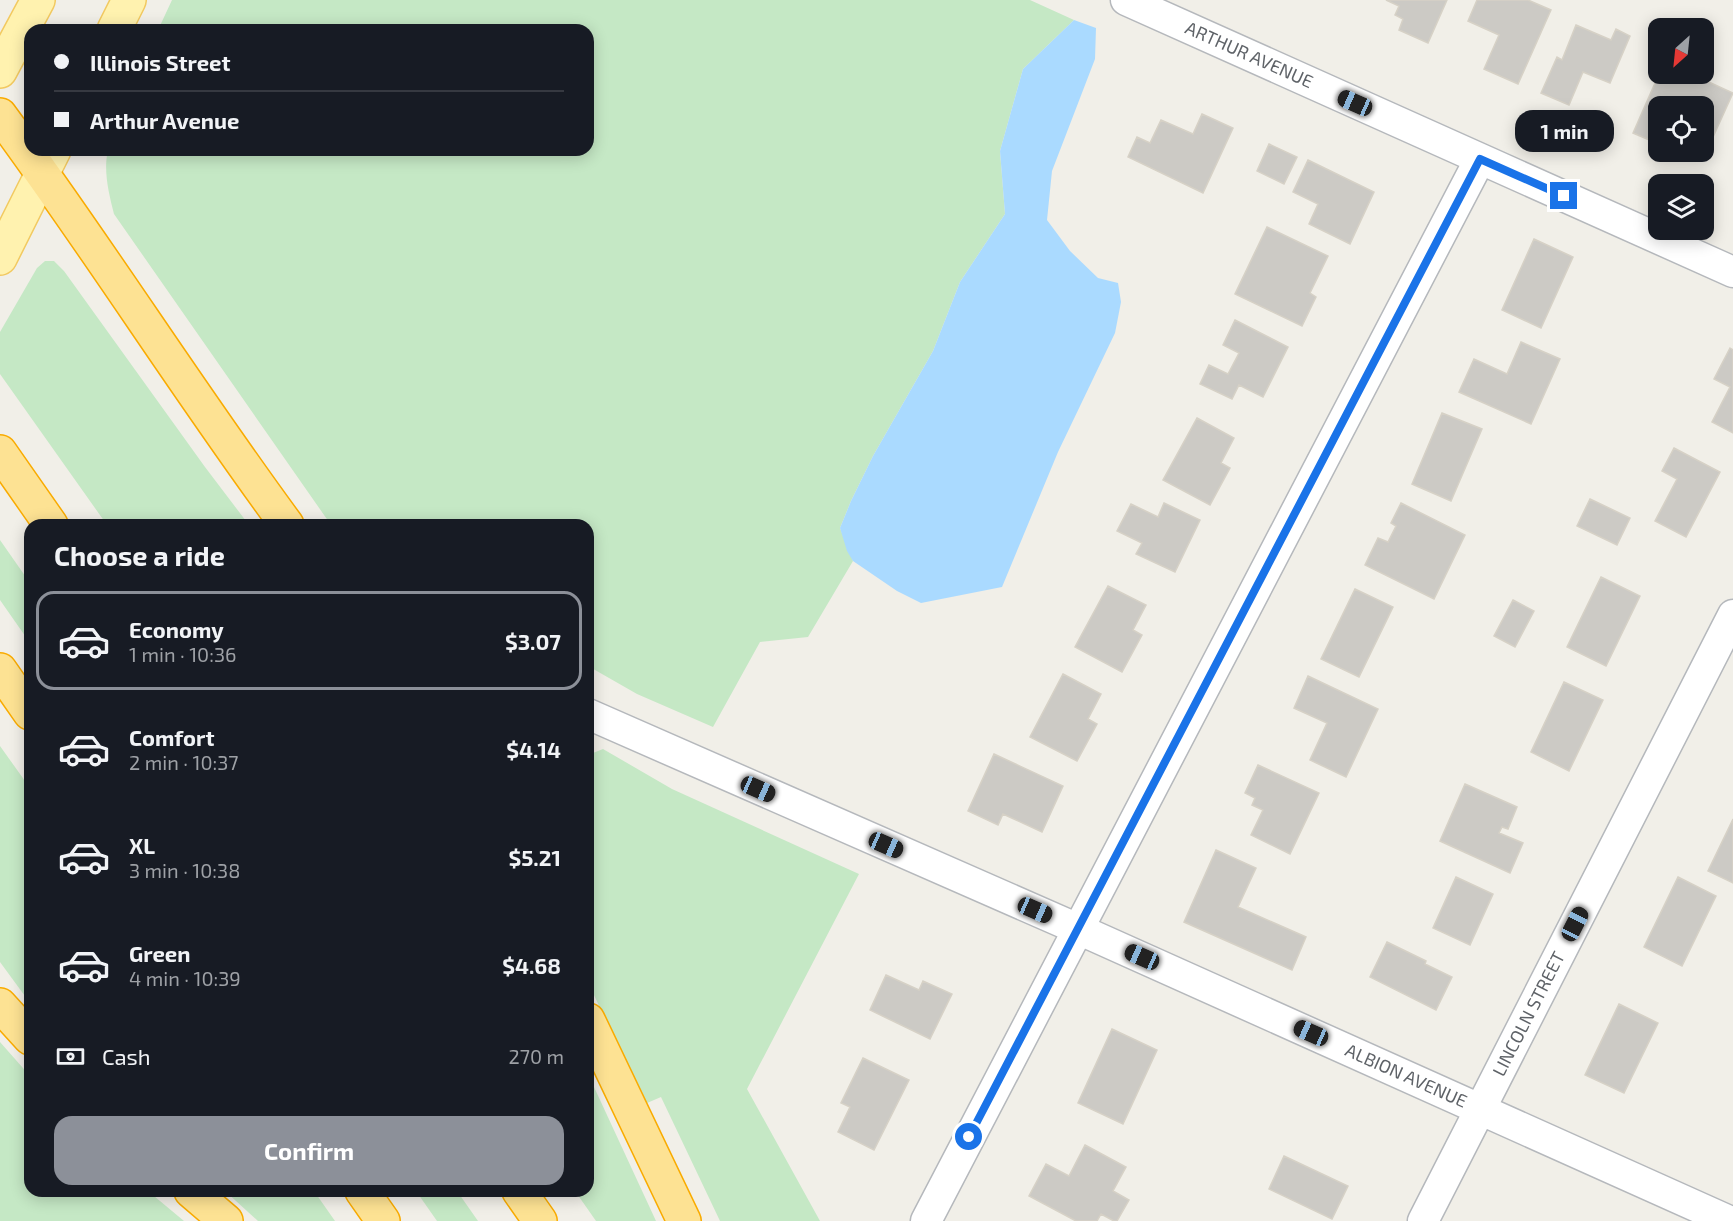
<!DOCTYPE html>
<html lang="en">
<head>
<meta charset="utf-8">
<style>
	:root { --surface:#171b24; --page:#20242c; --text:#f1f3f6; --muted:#9ea1a6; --line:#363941; --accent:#8c9099 }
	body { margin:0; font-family:"Exo 2",sans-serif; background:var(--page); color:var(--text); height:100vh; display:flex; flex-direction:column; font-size:22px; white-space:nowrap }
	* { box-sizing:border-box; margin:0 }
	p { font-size:20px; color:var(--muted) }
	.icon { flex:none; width:33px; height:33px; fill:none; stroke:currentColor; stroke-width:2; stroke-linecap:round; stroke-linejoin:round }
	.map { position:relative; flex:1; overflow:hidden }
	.sheet { position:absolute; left:24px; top:519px; width:570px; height:678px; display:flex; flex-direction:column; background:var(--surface); border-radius:18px; box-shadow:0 3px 15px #0003 }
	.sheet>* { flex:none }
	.top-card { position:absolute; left:24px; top:24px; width:570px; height:132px; border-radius:18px; box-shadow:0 3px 15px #0003; display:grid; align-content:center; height:132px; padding:0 30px; background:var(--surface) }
	.needle { width:39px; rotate:207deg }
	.fabs { position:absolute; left:1648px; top:18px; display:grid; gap:12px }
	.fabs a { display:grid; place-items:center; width:66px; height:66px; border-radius:12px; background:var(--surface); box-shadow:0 3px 15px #0003; font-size:30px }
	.end { position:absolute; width:27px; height:27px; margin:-14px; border:8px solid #1a73e8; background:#fff; box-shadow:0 0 0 3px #fff }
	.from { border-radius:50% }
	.bubble { position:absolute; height:42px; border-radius:18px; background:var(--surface); box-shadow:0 3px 15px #0003; font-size:20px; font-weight:700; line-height:42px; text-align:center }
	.car { position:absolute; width:18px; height:36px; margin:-18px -9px; border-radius:8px; box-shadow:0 0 4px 2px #0007; background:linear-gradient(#222 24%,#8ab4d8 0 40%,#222 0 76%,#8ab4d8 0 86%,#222 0) }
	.top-card b { display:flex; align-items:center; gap:21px; height:57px; font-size:22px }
	.top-card b+b { border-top:2px solid var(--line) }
	.top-card i { width:15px; height:15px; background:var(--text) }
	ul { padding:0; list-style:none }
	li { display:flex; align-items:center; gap:18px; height:99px; margin:0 12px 9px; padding:0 18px; border:3px solid transparent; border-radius:18px }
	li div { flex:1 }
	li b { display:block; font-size:22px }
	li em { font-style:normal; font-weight:700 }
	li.current { border-color:var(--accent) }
	li>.icon { width:54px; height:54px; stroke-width:1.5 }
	h2 { padding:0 30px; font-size:27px; line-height:72px }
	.pay { display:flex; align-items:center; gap:15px; height:66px; padding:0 30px; font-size:22px }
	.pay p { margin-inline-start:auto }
	.cta { display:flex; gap:12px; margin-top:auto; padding:12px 30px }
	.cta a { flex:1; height:69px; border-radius:18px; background:var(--accent); color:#fff; font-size:24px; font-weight:700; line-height:69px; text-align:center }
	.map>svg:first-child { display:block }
</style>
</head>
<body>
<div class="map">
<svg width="1733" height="1221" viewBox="0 0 1733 1221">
	<rect width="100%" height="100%" fill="#f1efe8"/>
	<path fill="#c5e8c5" d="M172 0H1030L1074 20 1023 69 1000 151 1005 214 960 282 933 351 873 456 851 501 840 528 853 561 808 637 760 642 713 727 637 694 588 666V525H331L114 214C109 194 103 171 108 150H588V30H158Z
		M45 261H54L64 271 205 467 249 525H107L0 374V332L37 268Z
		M0 540 30 583V643L0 600Z
		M0 746 30 788V1003L0 962Z
		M603 749 672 789 859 874 747 1089 820 1221H720L661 1097 647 1103 623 1058 588 982V755Z
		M0 1042 30 1076V1191H148L184 1221H0Z
		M588 1074 656 1221H596L575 1191H588Z
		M225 1191H314L335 1221H258Z
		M416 1191H457L478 1221H437Z"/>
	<path fill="#aadaff" d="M1074 20 1096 28 1095 59 1052 171 1047 220 1070 251 1098 278 1118 283 1121 302 1115 333 1058 452 1002 587 921 603 897 591 853 561 847 551 840 528 851 501 873 456 933 351 960 282 1005 214 1000 151 1023 69Z"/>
	<path fill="#cccac5" stroke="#d6d1c6" stroke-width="1.5" d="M1386 0H1447L1428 43 1399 30 1403 19 1395 15 1399 6Z
		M1477 0H1528L1551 10 1518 84 1484 69 1499 35 1468 21Z
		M1576 25 1611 40 1616 29 1630 36 1610 83 1583 72 1569 105 1541 93 1557 57 1562 60Z
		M1659 74H1697L1701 75 1700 78 1733 93 1713 137 1704 133V106H1659V144L1633 133Z
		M1202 114 1233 128 1203 193 1128 157 1137 137 1150 143 1161 120 1193 134Z
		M1269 144 1297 157 1284 184 1257 171Z
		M1308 160 1374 192 1350 244 1309 224 1318 204 1293 192Z
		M1267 227 1328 256 1310 293 1316 297 1302 326 1235 294Z
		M1534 239 1573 257 1541 328 1502 310Z
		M1235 320 1288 347 1263 397 1239 385 1232 399 1200 384 1209 365 1228 374 1239 353 1223 345Z
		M1521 342 1560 359 1531 424 1459 392 1474 359 1507 374Z
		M1730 348 1733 350V433L1712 422 1730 387 1714 379Z
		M1442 413 1482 429 1451 501 1412 484Z
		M1197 418 1234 438 1221 463 1230 468 1210 505 1163 480Z
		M1674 448 1720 472 1686 537 1655 521 1677 479 1662 471Z
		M1590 499 1630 518 1617 545 1577 526Z
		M1164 503 1200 520 1175 572 1136 554 1142 543 1117 531 1131 504 1158 517Z
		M1401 503 1465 535 1434 599 1365 565 1378 538 1388 542 1396 526 1391 523Z
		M1601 577 1640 596 1606 666 1567 647Z
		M1108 586 1146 605 1133 630 1142 635 1122 672 1075 647Z
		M1355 589 1393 607 1359 677 1321 659Z
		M1513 600 1534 611 1515 647 1494 636Z
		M1063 674 1101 694 1088 719 1097 724 1077 761 1030 737Z
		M1308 676 1378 709 1346 777 1310 760 1327 723 1294 708Z
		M1564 682 1603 700 1569 771 1531 752Z
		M994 754 1063 786 1042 832 1003 814 998 825 968 811Z
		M1258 765 1319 793 1290 854 1251 835 1263 810 1252 805 1255 798 1245 793Z
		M1465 784 1517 807 1508 829 1502 827 1499 833 1523 843 1510 873 1440 841Z
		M1733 819V883L1708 871Z
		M1216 850 1256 868 1238 907 1306 937 1292 970 1184 922Z
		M1456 877 1493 894 1470 945 1433 928Z
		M1678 877 1716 896 1682 966 1644 947Z
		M1387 942 1426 961 1425 964 1452 977 1436 1010 1370 977Z
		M886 975 919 990 923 981 952 994 930 1039 870 1010Z
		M1619 1004 1658 1023 1624 1093 1585 1075Z
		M1112 1029 1157 1050 1123 1124 1078 1103Z
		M863 1058 909 1080 874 1150 838 1132 850 1107 841 1103Z
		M1085 1145 1126 1167 1113 1191 1129 1200 1117 1221H1114L1101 1214 1097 1221H1076L1029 1196 1046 1164 1069 1176Z
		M1284 1156 1348 1186 1332 1219 1269 1189Z"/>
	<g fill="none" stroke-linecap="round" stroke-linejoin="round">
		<g stroke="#b5b8bc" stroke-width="33">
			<path id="minor" d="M1126 0 1733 272
				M588 714 1078 929 1729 1221
				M926 1221 1480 159
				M1423 1221 1733 615"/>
		</g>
		<g stroke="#f2c960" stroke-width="36">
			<path id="major" d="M114 30 129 0
				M0 71 38 0
				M0 258 54 150"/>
		</g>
		<g stroke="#f9ab00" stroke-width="36">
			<path id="highway" d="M0 115C99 249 188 391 287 525
				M0 452 51 525
				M0 670 30 713
				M0 1005 30 1038
				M588 1020 684 1221
				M191 1191 226 1221
				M362 1191 383 1221
				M519 1191 540 1221"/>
		</g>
		<use href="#minor" stroke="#fff" stroke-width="30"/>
		<use href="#major" stroke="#fff2af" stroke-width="33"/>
		<use href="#highway" stroke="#fde293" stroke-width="33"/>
	</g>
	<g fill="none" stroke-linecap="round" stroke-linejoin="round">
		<path stroke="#1a73e8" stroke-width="8" d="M969 1137 1480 159 1564 196"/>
	</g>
	<g text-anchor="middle" stroke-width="5" stroke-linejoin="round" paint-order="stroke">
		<g font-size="18" fill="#5f6368" stroke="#fff">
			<text transform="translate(1249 55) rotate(24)" y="6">ARTHUR AVENUE</text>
			<text transform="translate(1529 1014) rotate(-63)" y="6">LINCOLN STREET</text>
			<text transform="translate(1406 1076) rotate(24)" y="6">ALBION AVENUE</text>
		</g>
	</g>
</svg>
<div class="fabs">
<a><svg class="needle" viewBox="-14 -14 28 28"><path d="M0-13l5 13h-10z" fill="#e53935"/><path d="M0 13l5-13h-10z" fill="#9ea1a6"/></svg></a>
<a><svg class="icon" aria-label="locate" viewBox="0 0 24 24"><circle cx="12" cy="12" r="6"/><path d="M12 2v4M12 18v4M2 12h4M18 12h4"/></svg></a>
<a><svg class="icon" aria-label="layers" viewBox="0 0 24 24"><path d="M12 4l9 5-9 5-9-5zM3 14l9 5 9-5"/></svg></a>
</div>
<i class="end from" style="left:969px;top:1137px"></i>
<i class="end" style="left:1564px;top:196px"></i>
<div class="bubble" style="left:1515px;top:110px;width:99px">1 min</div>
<i class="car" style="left:1355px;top:103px;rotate:294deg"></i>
<i class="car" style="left:758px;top:789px;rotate:114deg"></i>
<i class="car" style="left:886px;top:845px;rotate:114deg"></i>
<i class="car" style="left:1035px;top:910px;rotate:114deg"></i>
<i class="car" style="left:1575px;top:924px;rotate:27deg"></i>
<i class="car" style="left:1142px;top:957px;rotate:294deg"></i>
<i class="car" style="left:1311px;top:1033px;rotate:294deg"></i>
<div class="top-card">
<b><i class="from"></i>Illinois Street</b>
<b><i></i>Arthur Avenue</b>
</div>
<section class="sheet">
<h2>Choose a ride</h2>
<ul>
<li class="current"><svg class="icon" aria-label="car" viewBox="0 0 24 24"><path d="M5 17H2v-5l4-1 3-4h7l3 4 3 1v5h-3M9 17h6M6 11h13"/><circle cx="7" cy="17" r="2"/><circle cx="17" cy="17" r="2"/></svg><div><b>Economy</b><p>1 min · 10:36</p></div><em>$3.07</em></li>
<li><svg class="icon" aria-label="car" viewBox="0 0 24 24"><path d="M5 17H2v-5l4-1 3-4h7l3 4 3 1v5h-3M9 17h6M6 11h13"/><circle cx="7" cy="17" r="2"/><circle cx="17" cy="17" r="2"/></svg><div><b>Comfort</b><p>2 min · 10:37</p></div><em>$4.14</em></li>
<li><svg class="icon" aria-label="car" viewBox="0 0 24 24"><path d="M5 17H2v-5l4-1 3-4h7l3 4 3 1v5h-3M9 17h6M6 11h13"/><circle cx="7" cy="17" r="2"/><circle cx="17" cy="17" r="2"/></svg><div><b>XL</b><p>3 min · 10:38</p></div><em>$5.21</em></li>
<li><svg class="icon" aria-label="car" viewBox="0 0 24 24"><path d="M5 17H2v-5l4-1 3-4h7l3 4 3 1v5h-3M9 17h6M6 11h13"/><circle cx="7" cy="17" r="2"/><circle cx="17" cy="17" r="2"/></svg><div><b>Green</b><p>4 min · 10:39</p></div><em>$4.68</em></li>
</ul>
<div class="pay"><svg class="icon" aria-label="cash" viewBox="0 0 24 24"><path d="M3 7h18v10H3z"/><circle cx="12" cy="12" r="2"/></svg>Cash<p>270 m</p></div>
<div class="cta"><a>Confirm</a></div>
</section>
</div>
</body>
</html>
